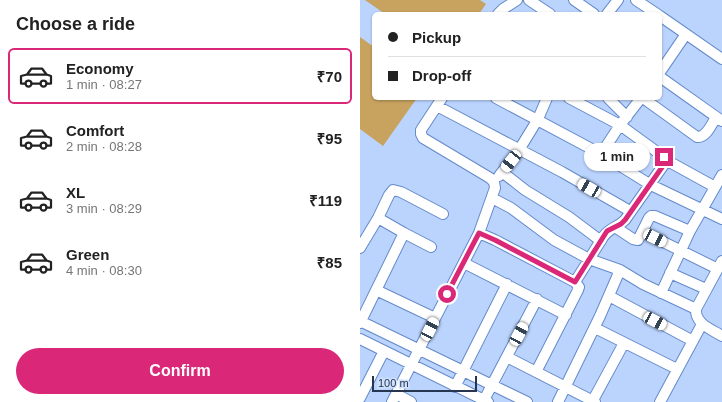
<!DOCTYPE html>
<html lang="en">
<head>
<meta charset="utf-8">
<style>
	:root { --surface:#fff; --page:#f2f2f2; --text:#222; --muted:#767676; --line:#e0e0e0; --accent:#db2777 }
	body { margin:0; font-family:Arial,sans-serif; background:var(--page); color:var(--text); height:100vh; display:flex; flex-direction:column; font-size:15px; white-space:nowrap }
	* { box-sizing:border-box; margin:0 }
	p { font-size:13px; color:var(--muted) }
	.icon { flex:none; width:22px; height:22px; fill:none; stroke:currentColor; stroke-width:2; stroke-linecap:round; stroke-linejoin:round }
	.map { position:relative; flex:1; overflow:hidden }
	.drawer { display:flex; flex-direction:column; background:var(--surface); width:360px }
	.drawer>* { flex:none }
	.banner { position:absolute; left:12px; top:12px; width:290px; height:88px; border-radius:6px; box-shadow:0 1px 3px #0004; display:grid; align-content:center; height:88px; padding:0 16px; background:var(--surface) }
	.scale { position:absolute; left:12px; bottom:10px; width:105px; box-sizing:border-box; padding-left:4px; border:2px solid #263651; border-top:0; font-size:11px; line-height:14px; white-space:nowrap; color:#263651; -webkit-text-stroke:3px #d0e1fd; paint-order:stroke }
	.end { position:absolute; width:18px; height:18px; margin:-9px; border:5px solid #db2777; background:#fff; box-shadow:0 0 0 2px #fff }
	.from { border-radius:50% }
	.bubble { position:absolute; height:28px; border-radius:14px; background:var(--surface); box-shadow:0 1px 3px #0004; font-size:13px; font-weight:700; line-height:28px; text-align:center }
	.car { position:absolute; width:12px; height:24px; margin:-12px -6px; border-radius:5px; box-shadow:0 0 3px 1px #0007; background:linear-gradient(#fff 24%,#345 0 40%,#fff 0 76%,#345 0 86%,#fff 0) }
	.banner b { display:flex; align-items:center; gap:14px; height:38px; font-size:15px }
	.banner b+b { border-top:1px solid var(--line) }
	.banner i { width:10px; height:10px; background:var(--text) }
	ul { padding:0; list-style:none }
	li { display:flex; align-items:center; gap:12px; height:56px; margin:0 8px 6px; padding:0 8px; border:2px solid transparent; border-radius:6px }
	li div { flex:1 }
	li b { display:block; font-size:15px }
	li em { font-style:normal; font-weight:700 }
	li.selected { border-color:var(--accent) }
	li>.icon { width:36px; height:36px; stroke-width:1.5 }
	h2 { padding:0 16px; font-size:18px; line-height:48px }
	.primary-button { display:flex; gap:8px; margin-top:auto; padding:8px 16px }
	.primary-button a { flex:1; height:46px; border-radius:24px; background:var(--accent); color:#fff; font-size:16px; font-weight:700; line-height:46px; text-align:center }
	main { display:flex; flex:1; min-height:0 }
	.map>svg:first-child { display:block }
</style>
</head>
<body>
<main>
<section class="drawer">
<h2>Choose a ride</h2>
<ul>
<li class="selected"><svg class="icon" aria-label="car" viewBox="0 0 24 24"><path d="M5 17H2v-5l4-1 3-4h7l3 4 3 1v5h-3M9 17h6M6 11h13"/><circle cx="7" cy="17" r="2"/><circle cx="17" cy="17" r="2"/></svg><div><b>Economy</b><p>1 min · 08:27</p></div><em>₹70</em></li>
<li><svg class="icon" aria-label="car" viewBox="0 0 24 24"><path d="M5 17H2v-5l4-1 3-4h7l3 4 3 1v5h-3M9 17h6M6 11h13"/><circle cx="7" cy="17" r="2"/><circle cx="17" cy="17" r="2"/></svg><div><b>Comfort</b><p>2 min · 08:28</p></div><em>₹95</em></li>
<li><svg class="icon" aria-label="car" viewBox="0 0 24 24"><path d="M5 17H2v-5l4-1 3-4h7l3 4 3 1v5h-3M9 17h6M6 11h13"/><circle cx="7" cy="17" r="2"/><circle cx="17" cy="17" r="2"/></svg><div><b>XL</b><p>3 min · 08:29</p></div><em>₹119</em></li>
<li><svg class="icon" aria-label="car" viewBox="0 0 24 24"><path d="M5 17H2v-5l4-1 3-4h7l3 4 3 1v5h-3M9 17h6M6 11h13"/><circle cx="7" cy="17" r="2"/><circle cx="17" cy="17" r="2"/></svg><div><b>Green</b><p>4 min · 08:30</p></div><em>₹85</em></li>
</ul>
<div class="primary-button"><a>Confirm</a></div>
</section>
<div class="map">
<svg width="362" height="402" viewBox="0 0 362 402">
	<rect width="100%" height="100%" fill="#bbd4fe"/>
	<path fill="#c8a25f" d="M5 0H120L126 4 119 14H25Z
		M0 37 14 47V98H57L23 146 0 129Z"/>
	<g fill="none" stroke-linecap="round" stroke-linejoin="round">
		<g stroke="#648acb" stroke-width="12">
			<path id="minor" d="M169 0 190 14
				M214 0 234 14
				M276 0 297 14
				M138 14 143 9 157 0
				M247 14 258 0
				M300 16 362 59
				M300 72 326 34
				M300 77 362 121
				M136 98 241 154 291 185 362 219
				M209 98 260 125 304 157 306 160 305 163 265 220C257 228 250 227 243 237L215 282
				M248 98 267 117
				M283 98 337 137C346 138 352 124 356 117
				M77 106 202 172 270 211
				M241 154 260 125 281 98
				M306 160 355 187
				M142 172 165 190 209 217 241 241
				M139 176 159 150 178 119 187 98
				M132 198 151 208 194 240 229 259 260 270 283 284 336 309
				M18 218 44 233 71 247
				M255 227 273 239 278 240 289 218 291 216H295L330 231
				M283 232 358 269
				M119 233 135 240 215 282 219 287 218 290 176 372
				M0 248 18 218 29 195 33 190 41 192 83 214
				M362 261 336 309C335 324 351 329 362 336
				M104 263 206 315
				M310 273 346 289
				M16 290 75 318
				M301 293 330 231 362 175
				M249 296 333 341
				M0 321 167 402
				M0 323 44 233
				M235 328 317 369
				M0 339 128 402
				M147 357 235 402
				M95 387 147 284
				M36 394 51 402
				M0 398 24 351
				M124 400 177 299
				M32 402 119 233 135 188 134 182 130 178 63 138 61 134V130L82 98
				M198 402 240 316 260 270
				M232 402 264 343
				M300 402 342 324"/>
		</g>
		<use href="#minor" stroke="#fff" stroke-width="10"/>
	</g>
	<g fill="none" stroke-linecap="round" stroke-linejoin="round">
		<path stroke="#db2777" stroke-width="5" d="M87 294 119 233 135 240 215 282 247 231 261 224 265 220 305 163 306 160 304 157"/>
	</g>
</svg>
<div class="scale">100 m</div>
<i class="end from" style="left:87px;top:294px"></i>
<i class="end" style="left:304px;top:157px"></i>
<div class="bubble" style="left:224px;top:143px;width:66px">1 min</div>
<i class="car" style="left:151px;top:161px;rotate:218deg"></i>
<i class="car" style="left:229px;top:188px;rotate:300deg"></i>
<i class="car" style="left:295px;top:238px;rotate:116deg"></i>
<i class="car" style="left:295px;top:321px;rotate:118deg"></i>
<i class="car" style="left:70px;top:329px;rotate:27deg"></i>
<i class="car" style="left:159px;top:334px;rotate:28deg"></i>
<div class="banner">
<b><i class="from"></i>Pickup</b>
<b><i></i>Drop-off</b>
</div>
</div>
</main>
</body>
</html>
